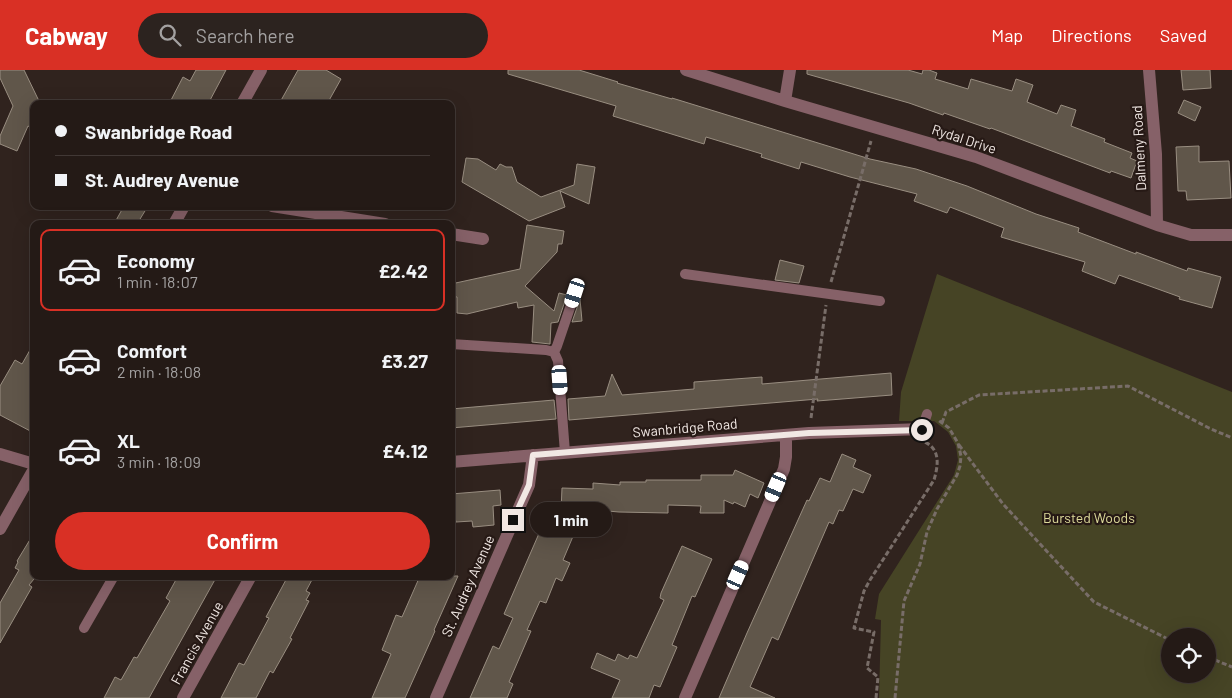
<!DOCTYPE html>
<html lang="en">
<head>
<meta charset="utf-8">
<style>
	:root { --surface:#241a16; --page:#2c231f; --text:#f1f3f6; --muted:#a3a1a1; --line:#413835; --accent:#d93025 }
	body { margin:0; font-family:Barlow,sans-serif; background:var(--page); color:var(--text); height:100vh; display:flex; flex-direction:column; font-size:19px; white-space:nowrap }
	* { box-sizing:border-box; margin:0 }
	p { font-size:16px; color:var(--muted) }
	.icon { flex:none; width:28px; height:28px; fill:none; stroke:currentColor; stroke-width:2; stroke-linecap:round; stroke-linejoin:round }
	.map { position:relative; flex:1; overflow:hidden }
	.details { position:absolute; left:30px; top:150px; width:425px; height:360px; display:flex; flex-direction:column; background:var(--surface); border-radius:10px; box-shadow:0 5px 20px #0002,0 0 0 1px var(--line) }
	.details>* { flex:none }
	.hud { position:absolute; left:30px; top:30px; width:425px; height:110px; border-radius:10px; box-shadow:0 5px 20px #0002,0 0 0 1px var(--line); display:grid; align-content:center; height:110px; padding:0 25px; background:var(--surface) }
	.tools { position:absolute; left:1161px; top:558px; display:grid; gap:10px }
	.tools a { display:grid; place-items:center; width:55px; height:55px; border-radius:50%; background:var(--surface); box-shadow:0 5px 20px #0002,0 0 0 1px var(--line); font-size:25px }
	.end { position:absolute; width:22px; height:22px; margin:-11px; border:6px solid #f1e8e4; background:#111; box-shadow:0 0 0 2px #111 }
	.from { border-radius:50% }
	.bubble { position:absolute; height:35px; border-radius:18px; background:var(--surface); box-shadow:0 5px 20px #0002,0 0 0 1px var(--line); font-size:16px; font-weight:700; line-height:35px; text-align:center }
	.car { position:absolute; width:15px; height:30px; margin:-15px -8px; border-radius:6px; box-shadow:0 0 4px 1px #0007; background:linear-gradient(#fff 24%,#345 0 40%,#fff 0 76%,#345 0 86%,#fff 0) }
	.hud b { display:flex; align-items:center; gap:18px; height:48px; font-size:19px }
	.hud b+b { border-top:1px solid var(--line) }
	.hud i { width:12px; height:12px; background:var(--text) }
	ul { padding:9px 0 0; list-style:none }
	li { display:flex; align-items:center; gap:15px; height:82px; margin:0 10px 8px; padding:0 15px; border:2px solid transparent; border-radius:10px }
	li div { flex:1 }
	li b { display:block; font-size:19px }
	li em { font-style:normal; font-weight:700 }
	li.on { border-color:var(--accent) }
	li>.icon { width:45px; height:45px; stroke-width:1.5 }
	.button { display:flex; gap:10px; margin-top:auto; padding:10px 25px }
	.button a { flex:1; height:58px; border-radius:30px; background:var(--accent); color:#fff; font-size:20px; font-weight:700; line-height:58px; text-align:center }
	header { display:flex; align-items:center; gap:30px; box-sizing:border-box; height:70px; padding:0 25px; background:var(--accent); color:#fff }
	header strong { font-size:24px }
	nav { display:flex; gap:28px; margin-inline-start:auto; font-size:18px }
	.search { width:350px; height:45px; background:var(--page); display:flex; align-items:center; gap:12px; box-sizing:border-box; padding:0 18px; border-radius:28px; color:var(--muted); font-size:19px }
	.map>svg:first-child { display:block }
</style>
</head>
<body>
<header>
<strong>Cabway</strong>
<div class="search"><svg class="icon" aria-label="search" viewBox="0 0 24 24"><circle cx="10" cy="10" r="6"/><path d="M15 15l6 6"/></svg>Search here</div>
<nav><a>Map</a><a>Directions</a><a>Saved</a></nav>
</header>
<div class="map">
<svg width="1232" height="628" viewBox="0 0 1232 628">
	<rect width="100%" height="100%" fill="#30231e"/>
	<path fill="#464425" fill-rule="evenodd" d="M937 204 1232 322V628H879L881 550 875 549 879 524 954 405 958 390 956 376 948 362 934 351H899L901 322ZM1170 566H1208V604H1170Z"/>
	<path fill="#60564a" stroke="#998e81" d="M0 0H24L39 31 37 34H34V59L28 56 17 81 0 74V66L13 36 0 8Z
		M196 0H226L208 34H169L183 7 190 11Z
		M298 0H326L341 9 327 34H279Z
		M508 0H579L618 12 617 13 672 29V28L870 89 916 99 967 116 1036 144 1079 158 1078 162 1136 184V182L1187 201 1188 198 1221 207 1212 238 1179 229 1180 227 1119 205 1115 214 1082 201 1085 192 1001 167 1004 158 950 137 947 143 914 131 917 124 850 107 801 92 799 99 761 87 762 84 706 67 704 74 613 46 616 36 508 4Z
		M807 0H908L922 4 923 0H929L937 3 935 9 968 19 971 9 1012 21 1016 9 1033 15 1027 32 1057 44 1061 35 1076 40 1071 56 1105 69 1104 72 1132 83 1130 88 1137 91 1131 108 1111 101 1110 103 991 58 990 59 944 43 943 45 909 33 807 4Z
		M1181 0H1210L1211 18 1183 20Z
		M1184 30 1201 37 1195 51 1178 43Z
		M1199 76V92L1229 91 1231 128 1187 130 1186 121H1178L1176 77Z
		M466 88 478 89 496 100 500 94 506 97H512L517 112 541 127 574 115 577 94 595 97 589 134 560 121 565 137 529 151 462 112Z
		M124 136H148L137 154H114Z
		M527 155 564 161 562 174H558L557 182 525 216 554 241 559 223 567 225 558 252 551 253 550 274 532 272 534 235 518 238 517 232 467 244 457 243V227L451 226V214L520 199Z
		M780 190 804 196 799 213 775 210Z
		M580 229 582 251 572 252Z
		M34 273V363L0 345V316L15 290 22 294Z
		M891 303 892 325 817 331 818 329 569 350 568 329 605 326 612 304 622 325 694 319V312L762 307V314Z
		M554 330 556 349 451 358V339Z
		M842 384 856 390 853 397 871 405 863 423 853 419 843 441 839 440 833 454 829 452 778 570 772 567 750 617 775 628H719L747 563 807 430 809 431 820 408 830 412Z
		M735 400 764 413 758 428 750 424 745 437 734 432 733 434 724 430V443H700L701 436 668 435V443L619 442 585 439 584 441H561L562 418 593 419V413L620 415V412H646V410H701V405H733Z
		M500 420 501 435 493 436 494 455 473 457 472 451 456 452 455 447H451V424Z
		M544 452 574 464 563 490 570 493 562 511 556 508 546 533 540 531 527 560 531 561 509 612 513 614 507 628H470L493 576 499 579 513 548 504 544Z
		M34 463V509L29 515 32 517 0 573V533L19 500 15 498 18 492 17 491Z
		M682 476 712 489 695 527 692 526 672 575 677 577 660 617 654 615 649 628H612L620 610 591 598 597 583 615 591 618 584 628 589 630 585 637 588 664 530 660 528 661 523Z
		M178 506H217L149 628H104L115 607 121 610 134 587 137 588 170 531 166 528Z
		M288 506H314L306 521 310 523 306 530 309 531 290 568 292 569 273 603 270 601 256 628H221L239 593 244 595 269 548 266 547Z
		M420 506H458L434 560 435 561 405 628H372L391 584 382 580 396 545 402 547Z"/>
	<g fill="none" stroke-linecap="round" stroke-linejoin="round">
		<path stroke="#786d68" stroke-width="3" stroke-dasharray="5 2.5" stroke-linecap="butt" d="M831 212 871 71
			M811 348 826 235
			M942 353 946 342 979 325 1128 316 1209 358 1232 368
			M959 375 1003 434 1094 532 1170 570
			M1208 587 1232 597
			M876 628 878 607 867 598 874 562 854 558 864 521 870 510 934 410C938 396 941 380 925 372
			M895 628 904 531 920 494 927 462 937 439 957 405 960 396 961 386 958 373 949 358 938 350"/>
		<path stroke="#866168" stroke-width="10" d="M685 204 880 231
			M451 274 546 280 554 282 558 291 565 383
			M554 282 557 276 575 223
			M922 359 927 344
			M84 558 114 506"/>
		<path stroke="#866168" stroke-width="12" d="M686 0 785 31 976 87 1157 155 1191 165H1232
			M1149 0 1156 84 1157 155
			M785 31 790 0
			M242 34 261 0
			M272 136 385 154
			M174 154 184 136
			M451 164 483 169
			M0 384 34 394
			M451 392 809 363 922 359
			M0 459 34 399
			M183 628 251 506
			M436 628 529 415 533 385
			M685 628 784 399 786 387V365"/>
	</g>
	<g fill="none" stroke-linecap="round" stroke-linejoin="round">
		<path stroke="#f1e8e4" stroke-width="6" d="M513 450 529 415 533 385 809 363 922 360"/>
	</g>
	<g text-anchor="middle" stroke-width="4.5" stroke-linejoin="round" paint-order="stroke">
		<g font-size="14" fill="#f1e8e4" stroke="#261915">
			<text transform="translate(964 69) rotate(18)" y="5">Rydal Drive</text>
			<text transform="translate(1139 78) rotate(-93)" y="5">Dalmeny Road</text>
			<text transform="translate(685 358) rotate(-5)" y="5">Swanbridge Road</text>
			<text transform="translate(468 516) rotate(-66)" y="5">St. Audrey Avenue</text>
			<text transform="translate(197 573) rotate(-61)" y="5">Francis Avenue</text>
		</g>
		<g font-size="14" fill="#dcd99a" stroke="#261915">
			<text x="1089" y="453">Bursted Woods</text>
		</g>
	</g>
</svg>
<div class="tools">
<a><svg class="icon" aria-label="locate" viewBox="0 0 24 24"><circle cx="12" cy="12" r="6"/><path d="M12 2v4M12 18v4M2 12h4M18 12h4"/></svg></a>
</div>
<i class="end from" style="left:922px;top:360px"></i>
<i class="end" style="left:513px;top:450px"></i>
<div class="bubble" style="left:530px;top:432px;width:82px">1 min</div>
<i class="car" style="left:575px;top:223px;rotate:198deg"></i>
<i class="car" style="left:560px;top:310px;rotate:176deg"></i>
<i class="car" style="left:776px;top:417px;rotate:203deg"></i>
<i class="car" style="left:738px;top:505px;rotate:24deg"></i>
<div class="hud">
<b><i class="from"></i>Swanbridge Road</b>
<b><i></i>St. Audrey Avenue</b>
</div>
<section class="details">
<ul>
<li class="on"><svg class="icon" aria-label="car" viewBox="0 0 24 24"><path d="M5 17H2v-5l4-1 3-4h7l3 4 3 1v5h-3M9 17h6M6 11h13"/><circle cx="7" cy="17" r="2"/><circle cx="17" cy="17" r="2"/></svg><div><b>Economy</b><p>1 min · 18:07</p></div><em>£2.42</em></li>
<li><svg class="icon" aria-label="car" viewBox="0 0 24 24"><path d="M5 17H2v-5l4-1 3-4h7l3 4 3 1v5h-3M9 17h6M6 11h13"/><circle cx="7" cy="17" r="2"/><circle cx="17" cy="17" r="2"/></svg><div><b>Comfort</b><p>2 min · 18:08</p></div><em>£3.27</em></li>
<li><svg class="icon" aria-label="car" viewBox="0 0 24 24"><path d="M5 17H2v-5l4-1 3-4h7l3 4 3 1v5h-3M9 17h6M6 11h13"/><circle cx="7" cy="17" r="2"/><circle cx="17" cy="17" r="2"/></svg><div><b>XL</b><p>3 min · 18:09</p></div><em>£4.12</em></li>
</ul>
<div class="button"><a>Confirm</a></div>
</section>
</div>
</body>
</html>
